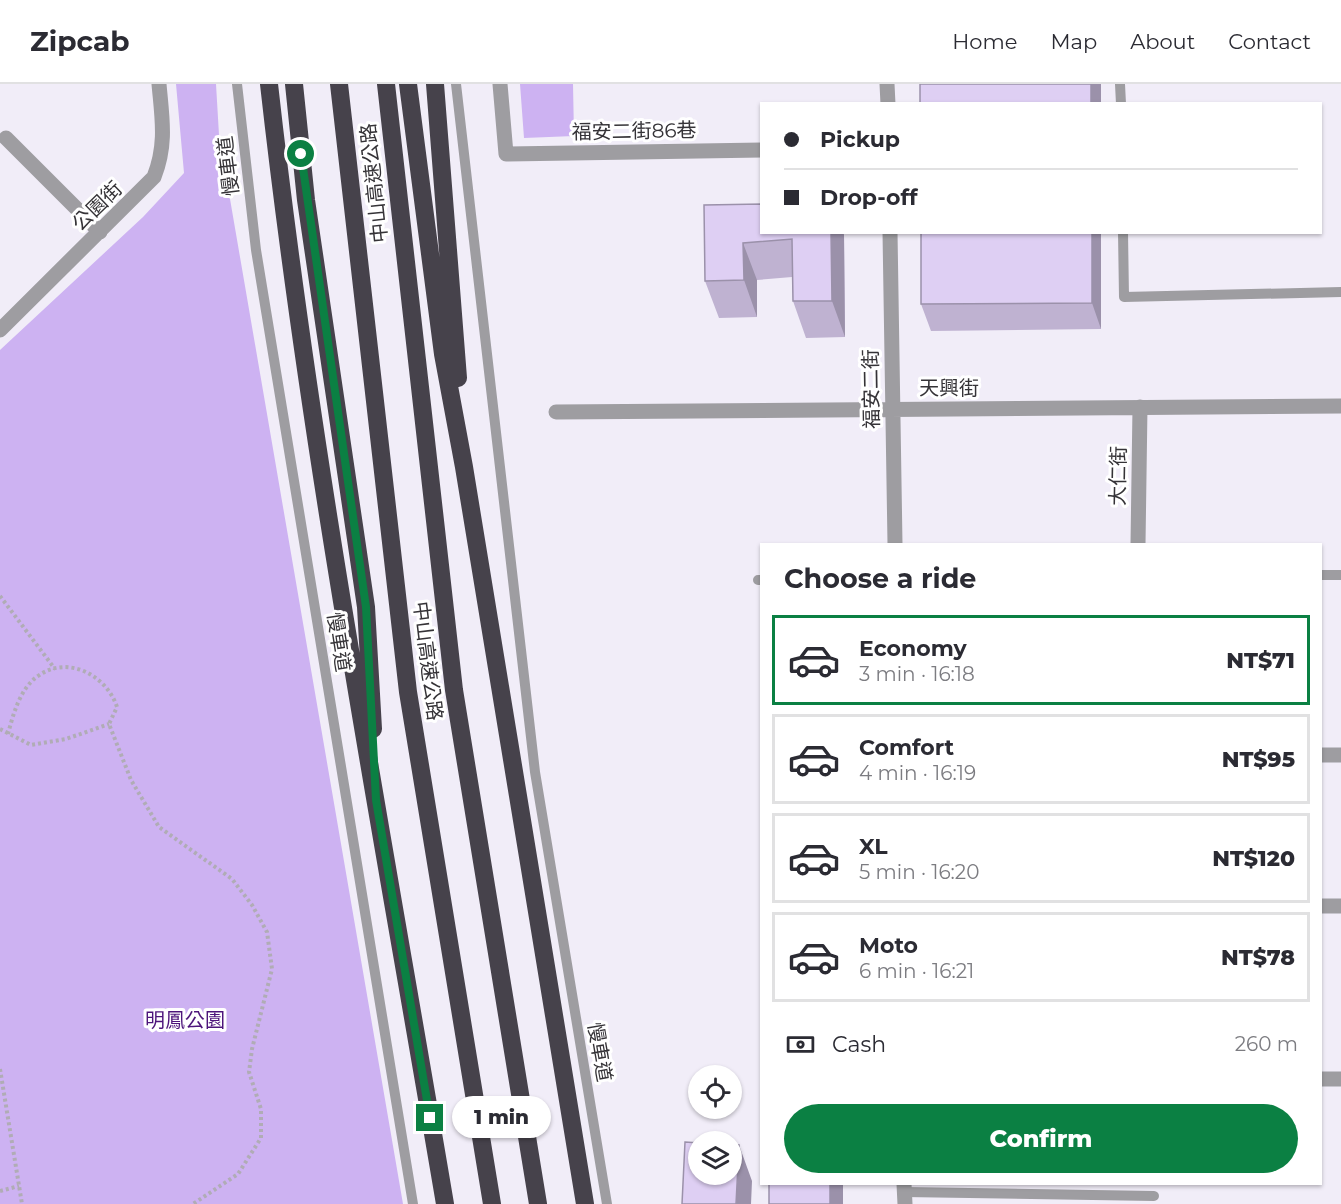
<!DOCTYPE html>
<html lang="en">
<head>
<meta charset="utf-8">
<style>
	:root { --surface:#fff; --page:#f2f2f3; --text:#2b2b33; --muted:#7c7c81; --line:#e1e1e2; --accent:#0b8043 }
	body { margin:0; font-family:Montserrat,"Noto Sans TC",sans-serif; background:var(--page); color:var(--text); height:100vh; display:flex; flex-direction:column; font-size:22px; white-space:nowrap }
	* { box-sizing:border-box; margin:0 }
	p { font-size:20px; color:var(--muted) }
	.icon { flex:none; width:33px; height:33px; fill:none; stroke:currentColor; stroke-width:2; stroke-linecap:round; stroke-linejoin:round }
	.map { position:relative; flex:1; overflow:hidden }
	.drawer { position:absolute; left:760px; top:459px; width:562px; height:642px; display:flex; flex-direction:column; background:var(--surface); border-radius:0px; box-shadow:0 2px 4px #0004 }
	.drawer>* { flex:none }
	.guide { position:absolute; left:760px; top:18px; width:562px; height:132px; border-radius:0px; box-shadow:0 2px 4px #0004; display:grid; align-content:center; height:132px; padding:0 24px; background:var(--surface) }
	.buttons { position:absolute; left:688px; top:981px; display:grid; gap:12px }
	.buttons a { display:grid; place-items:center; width:54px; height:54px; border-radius:50%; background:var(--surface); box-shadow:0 2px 4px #0004; font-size:30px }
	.end { position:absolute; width:27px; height:27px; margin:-14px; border:8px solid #0b8043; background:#fff; box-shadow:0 0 0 3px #fff }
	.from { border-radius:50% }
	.bubble { position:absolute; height:42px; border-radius:21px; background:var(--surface); box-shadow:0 2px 4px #0004; font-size:20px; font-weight:800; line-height:42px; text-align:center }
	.guide b { display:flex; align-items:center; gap:21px; height:57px; font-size:22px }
	.guide b+b { border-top:2px solid var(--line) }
	.guide i { width:15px; height:15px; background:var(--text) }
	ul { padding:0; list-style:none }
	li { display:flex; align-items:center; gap:18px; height:90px; margin:0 12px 9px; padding:0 12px; border:3px solid var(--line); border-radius:0px }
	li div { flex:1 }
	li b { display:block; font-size:22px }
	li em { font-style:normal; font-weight:800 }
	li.active { border-color:var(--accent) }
	li>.icon { width:54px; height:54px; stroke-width:1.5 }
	h2 { padding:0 24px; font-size:27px; line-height:72px }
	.pay { display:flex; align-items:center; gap:15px; height:66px; padding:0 24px; font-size:22px }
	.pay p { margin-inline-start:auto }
	.cta { display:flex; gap:12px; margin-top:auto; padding:12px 24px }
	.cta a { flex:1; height:69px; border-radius:36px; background:var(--accent); color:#fff; font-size:24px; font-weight:800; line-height:69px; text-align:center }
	header { display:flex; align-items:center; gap:36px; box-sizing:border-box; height:84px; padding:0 30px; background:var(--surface); border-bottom:2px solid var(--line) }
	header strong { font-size:28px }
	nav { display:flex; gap:33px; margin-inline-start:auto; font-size:21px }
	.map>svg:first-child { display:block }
</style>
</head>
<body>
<header>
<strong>Zipcab</strong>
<nav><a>Home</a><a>Map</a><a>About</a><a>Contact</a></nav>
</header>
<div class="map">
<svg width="1341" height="1120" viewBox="0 0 1341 1120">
	<rect width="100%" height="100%" fill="#f1edf8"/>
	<path fill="#cdb2f2" d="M176 0H216L219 51 403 1120H0V266L143 133 184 89Z
		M520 0H573L574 52 524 54Z"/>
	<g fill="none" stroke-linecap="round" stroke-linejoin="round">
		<path stroke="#b0acb5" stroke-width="4" stroke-dasharray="3 3" stroke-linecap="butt" d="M0 512 55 585
			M0 645 31 661 66 655 109 640
			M8 650C13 631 20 604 38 592 68 570 107 592 117 623L109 640 131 696 159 743 232 795 252 821 267 848 272 885 252 965 249 988 261 1025V1054L238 1090 193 1120
			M0 985 22 1120
			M0 1107 19 1102"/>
		<path stroke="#9e9da1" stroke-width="10" d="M237 0 256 166 413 1120
			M456 0 535 688 607 1120
			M1120 0 1121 20
			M1123 148 1124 213 1341 208
			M1322 491H1341
			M758 496H762
			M904 1108 1154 1112"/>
		<path stroke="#9e9da1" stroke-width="15" d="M500 0 506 70 762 66
			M887 0 888 20
			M6 54 100 148
			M890 148 895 460
			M0 246 154 93C167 60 162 34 159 0
			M556 328 1341 322
			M1138 460 1140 323
			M1322 671H1341
			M1322 822H1341
			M1322 995H1341
			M904 1100 905 1120"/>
		<path stroke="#46424b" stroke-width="18" d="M269 0C311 376 382 747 445 1120
			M294 0 306 116 366 523 373 645
			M339 0 408 608 492 1120
			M386 0 454 606 538 1120
			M408 0 443 270 464 383 585 1120
			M435 0 458 294"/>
	</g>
	<path fill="#bfb2d1" d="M704 121 762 148H843L844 151 845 253 806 254 793 217 792 193 757 196V233L719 234 705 197Z
		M921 148H1101V245L931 247 921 220Z"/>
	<path fill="#9b91aa" d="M1091 0H1101V20H1091Z
		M831 148H843L844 151 845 253 832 217Z
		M1092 148H1101V245L1092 219Z
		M743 159 757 196V233L744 196Z
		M739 1061 752 1097 751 1120H736Z
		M830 1100H843V1120H830Z"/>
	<path fill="#decff3" stroke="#9b91aa" stroke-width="1.5" d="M920 0H1091V20H920Z
		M762 120V148H831L832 217H793L792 155 743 159 744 196 705 197 704 121Z
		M921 148H1092V219L921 220Z
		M685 1058 699 1059V1090H732V1060L739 1061 736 1120H682Z
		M769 1100H830V1120H769Z"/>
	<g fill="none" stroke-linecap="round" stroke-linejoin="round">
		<path stroke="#0b8043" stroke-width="8" d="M301 70 366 523 376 716 430 1034"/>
	</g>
	<g text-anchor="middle" stroke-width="6" stroke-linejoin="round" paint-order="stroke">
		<g font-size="20" fill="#353337" stroke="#fff">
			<text transform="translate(634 47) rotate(-1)" y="7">福安二街86巷</text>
			<text transform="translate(228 82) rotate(-97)" y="7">慢車道</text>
			<text transform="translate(374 99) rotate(-96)" y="7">中山高速公路</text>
			<text transform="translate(97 122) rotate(-44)" y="7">公園街</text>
			<text x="949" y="311">天興街</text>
			<text transform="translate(871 305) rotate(-91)" y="7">福安二街</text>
			<text transform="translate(1118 392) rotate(-89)" y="7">大仁街</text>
			<text transform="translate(339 558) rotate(81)" y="7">慢車道</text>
			<text transform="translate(428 577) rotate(83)" y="7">中山高速公路</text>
			<text transform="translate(600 968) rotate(80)" y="7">慢車道</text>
		</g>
		<g font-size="20" fill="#4d157b" stroke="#fff">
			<text x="185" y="943">明鳳公園</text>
		</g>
	</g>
</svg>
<div class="buttons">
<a><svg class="icon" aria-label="locate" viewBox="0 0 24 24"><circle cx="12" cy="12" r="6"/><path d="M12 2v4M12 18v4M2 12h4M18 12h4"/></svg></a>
<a><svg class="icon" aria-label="layers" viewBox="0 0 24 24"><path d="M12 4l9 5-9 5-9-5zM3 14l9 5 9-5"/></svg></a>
</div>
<i class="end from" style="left:301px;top:70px"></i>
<i class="end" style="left:430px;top:1034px"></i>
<div class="bubble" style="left:452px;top:1012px;width:99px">1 min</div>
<div class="guide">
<b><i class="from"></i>Pickup</b>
<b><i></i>Drop-off</b>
</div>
<section class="drawer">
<h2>Choose a ride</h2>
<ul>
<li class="active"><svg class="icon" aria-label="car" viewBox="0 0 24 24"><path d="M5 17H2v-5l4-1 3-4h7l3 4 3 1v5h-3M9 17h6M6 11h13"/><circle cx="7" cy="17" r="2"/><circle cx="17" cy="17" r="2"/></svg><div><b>Economy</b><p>3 min · 16:18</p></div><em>NT$71</em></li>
<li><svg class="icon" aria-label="car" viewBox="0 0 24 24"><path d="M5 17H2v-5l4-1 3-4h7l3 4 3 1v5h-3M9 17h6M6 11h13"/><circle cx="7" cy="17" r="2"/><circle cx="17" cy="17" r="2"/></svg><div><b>Comfort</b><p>4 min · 16:19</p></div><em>NT$95</em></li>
<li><svg class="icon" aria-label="car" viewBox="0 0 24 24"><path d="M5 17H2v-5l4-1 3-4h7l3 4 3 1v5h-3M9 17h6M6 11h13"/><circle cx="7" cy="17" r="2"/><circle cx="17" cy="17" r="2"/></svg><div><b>XL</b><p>5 min · 16:20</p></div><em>NT$120</em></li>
<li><svg class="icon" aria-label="car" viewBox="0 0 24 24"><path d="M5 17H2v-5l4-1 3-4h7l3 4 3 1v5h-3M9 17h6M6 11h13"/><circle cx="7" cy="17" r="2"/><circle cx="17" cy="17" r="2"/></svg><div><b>Moto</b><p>6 min · 16:21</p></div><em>NT$78</em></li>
</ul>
<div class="pay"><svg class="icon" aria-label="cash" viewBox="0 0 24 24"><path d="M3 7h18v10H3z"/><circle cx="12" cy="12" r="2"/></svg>Cash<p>260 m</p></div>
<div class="cta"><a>Confirm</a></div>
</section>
</div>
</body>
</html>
